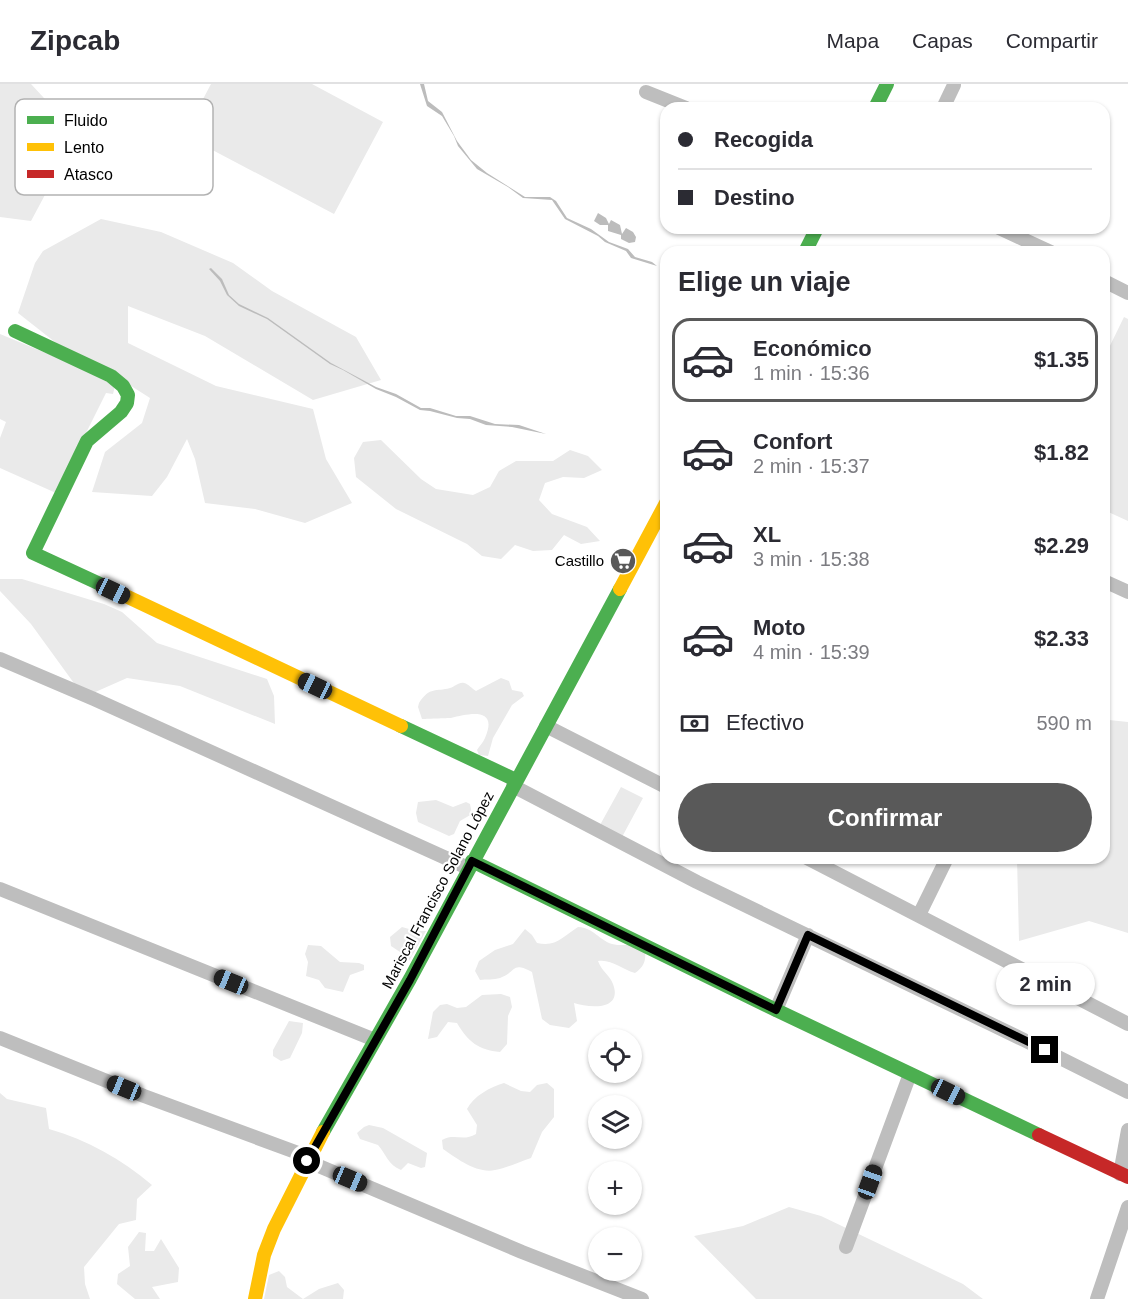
<!DOCTYPE html>
<html lang="es">
<head>
<meta charset="utf-8">
<style>
	:root { --surface:#fff; --page:#f7f7f7; --text:#2b2b33; --muted:#7c7c81; --line:#e1e1e2; --accent:#595959 }
	body { margin:0; font-family:Arial,sans-serif; background:var(--page); color:var(--text); height:100vh; display:flex; flex-direction:column; font-size:22px; white-space:nowrap }
	* { box-sizing:border-box; margin:0 }
	p { font-size:20px; color:var(--muted) }
	.icon { flex:none; width:33px; height:33px; fill:none; stroke:currentColor; stroke-width:2; stroke-linecap:round; stroke-linejoin:round }
	.map { position:relative; flex:1; overflow:hidden }
	.details { position:absolute; left:660px; top:162px; width:450px; height:618px; display:flex; flex-direction:column; background:var(--surface); border-radius:18px; box-shadow:0 2px 4px #0004 }
	.details>* { flex:none }
	.hud { position:absolute; left:660px; top:18px; width:450px; height:132px; border-radius:18px; box-shadow:0 2px 4px #0004; display:grid; align-content:center; height:132px; padding:0 18px; background:var(--surface) }
	.buttons { position:absolute; left:588px; top:945px; display:grid; gap:12px }
	.buttons a { display:grid; place-items:center; width:54px; height:54px; border-radius:50%; background:var(--surface); box-shadow:0 2px 4px #0004; font-size:30px }
	.end { position:absolute; width:27px; height:27px; margin:-14px; border:8px solid #000; background:#fff; box-shadow:0 0 0 3px #fff }
	.from { border-radius:50% }
	.bubble { position:absolute; height:42px; border-radius:21px; background:var(--surface); box-shadow:0 2px 4px #0004; font-size:20px; font-weight:600; line-height:42px; text-align:center }
	.car { position:absolute; width:18px; height:36px; margin:-18px -9px; border-radius:8px; box-shadow:0 0 4px 2px #0007; background:linear-gradient(#222 24%,#8ab4d8 0 40%,#222 0 76%,#8ab4d8 0 86%,#222 0) }
	.hud b { display:flex; align-items:center; gap:21px; height:57px; font-size:22px }
	.hud b+b { border-top:2px solid var(--line) }
	.hud i { width:15px; height:15px; background:var(--text) }
	ul { padding:0; list-style:none }
	li { display:flex; align-items:center; gap:18px; height:84px; margin:0 12px 9px; padding:0 6px; border:3px solid transparent; border-radius:18px }
	li div { flex:1 }
	li b { display:block; font-size:22px }
	li em { font-style:normal; font-weight:600 }
	li.active { border-color:var(--accent) }
	li>.icon { width:54px; height:54px; stroke-width:1.5 }
	h2 { padding:0 18px; font-size:27px; line-height:72px }
	.pay { display:flex; align-items:center; gap:15px; height:66px; padding:0 18px; font-size:22px }
	.pay p { margin-inline-start:auto }
	.cta { display:flex; gap:12px; margin-top:auto; padding:12px 18px }
	.cta a { flex:1; height:69px; border-radius:36px; background:var(--accent); color:#fff; font-size:24px; font-weight:600; line-height:69px; text-align:center }
	header { display:flex; align-items:center; gap:36px; box-sizing:border-box; height:84px; padding:0 30px; background:var(--surface); border-bottom:2px solid var(--line) }
	header strong { font-size:28px }
	nav { display:flex; gap:33px; margin-inline-start:auto; font-size:21px }
	.map>svg:first-child { display:block }
</style>
</head>
<body>
<header>
<strong>Zipcab</strong>
<nav><a>Mapa</a><a>Capas</a><a>Compartir</a></nav>
</header>
<div class="map">
<svg width="1128" height="1215" viewBox="0 0 1128 1215">
	<rect width="100%" height="100%" fill="#fff"/>
	<path fill="#eaeaea" d="M0 0H31L56 27 59 64 46 109 31 137 0 133Z
		M211 0H312L383 38 334 130 184 51Z
		M101 135 161 148 233 179 272 207 356 253 381 296 313 316 205 252 128 222V259L216 302 313 325 326 375 352 419 305 439 255 425 205 419 195 375 187 355 167 393 152 412 92 408 105 368 142 339 150 314 103 284 60 262 18 229 35 179 43 167Z
		M1124 233 1128 235V437L1104 426V274Z
		M0 250 116 298 113 310 106 309 56 409 0 384V354L6 338 0 335Z
		M381 356 421 395 436 405 473 411 490 403 499 387 516 377H553L570 366 588 372 602 386 584 394 563 393 545 399 539 416 552 430 587 443 600 457 581 460 564 451 552 466 533 467 515 461 501 475 482 472 467 460 396 425 356 393 354 374 363 358Z
		M0 495H22L104 520 122 528 157 559 267 595 274 612 275 640 180 602 127 594 84 613 31 540 0 507Z
		M501 594 509 597 512 606 522 608 524 612 512 621 493 654 488 672 479 671 477 666C480 661 483 659 485 654 499 622 468 630 451 634 448 634 424 635 422 635L418 623 419 619C430 602 436 608 450 604 455 603 458 598 464 599 469 600 472 605 476 607Z
		M1109 636 1128 638V849L1089 837 1019 857 1017 774H1104V654Z
		M621 703 643 714 622 753 600 741Z
		M436 716 453 723 466 718 470 720 472 730 460 737 454 750 449 752 418 738 416 729 418 718Z
		M402 843 416 847H426L409 877 403 870 391 862 390 853Z
		M578 843C594 844 599 856 612 860 624 863 634 858 645 865 646 876 645 882 635 889 621 885 612 875 598 877 602 888 610 891 613 900 623 927 589 924 574 919L577 937 569 944 550 941 542 935 532 888C511 877 517 888 500 894 494 896 486 895 480 896L475 887 479 877 495 866 513 860 525 845 532 851 537 859C557 863 562 853 578 843Z
		M308 861 321 862 340 878 359 879 364 881V886L350 891 343 908 325 904 319 896 306 892 308 878 305 870Z
		M501 910 510 913 512 923 508 932 507 960 500 968C479 966 468 958 457 939L448 938 437 953 428 955 433 928 440 921 447 920 457 924 466 923 482 911Z
		M289 937 303 939 302 949 290 974 281 977 273 972V966Z
		M504 999 521 1007 530 1008 537 1001 547 999 554 1005V1033L542 1048 531 1074C519 1078 507 1084 495 1086 477 1090 456 1074 443 1065L442 1056C455 1049 463 1058 476 1050L477 1041 467 1025C474 1012 490 1003 504 999Z
		M0 1009 7 1015 46 1024 49 1045C88 1056 121 1075 152 1101L137 1115 136 1136 119 1140 84 1183 85 1200 90 1215H0Z
		M369 1041 383 1044 427 1069 425 1083 421 1084 408 1079 401 1086C388 1081 386 1070 378 1061L360 1055 357 1049 364 1043Z
		M789 1123 821 1132 963 1200 983 1215H756L694 1152 743 1142Z
		M139 1148 146 1149 145 1167H154L161 1155 179 1184 178 1198 152 1203 160 1215H135L117 1200 118 1190 130 1182 128 1163Z
		M279 1187 285 1193 287 1203 303 1215 319 1205 338 1199 344 1206 343 1215H264L269 1191Z"/>
	<path fill="#bcbcbc" d="M420 0H424L428 17 442 28 457 57 471 76 487 89 525 113H550L556 117 567 134 591 145 609 158 628 165 635 173 652 178 657 182 631 174 626 167 605 158 598 152 565 135 552 116 523 114 508 103 477 85 458 62 454 52 442 32 427 22Z
		M598 129 606 134 609 140 611 136 620 141 622 150 626 144 633 148 636 153 635 158 629 159 621 155V151L608 147V141H600L594 137Z
		M211 184 222 195 229 211 239 220 268 234 331 279 376 303 396 310 421 324H430L456 332H470L495 340 519 341 546 350 512 343 486 341 470 335 457 334 430 327 420 326 396 313 376 305 343 286 330 280 267 235 239 222 227 211 220 197 209 185Z"/>
	<g fill="none" stroke-linecap="round" stroke-linejoin="round">
		<path stroke="#bebebe" stroke-width="14" d="M646 8 686 24
			M943 24 954 1
			M999 144 1051 168
			M1104 197 1128 209
			M1104 497 1128 508
			M0 575 94 615 468 784
			M546 642 666 703
			M513 702 697 798 1024 956 1128 1008
			M807 774 1128 940
			M0 805 375 956
			M919 831 947 774
			M776 926 808 851
			M0 954 144 1012 309 1073
			M307 1077 522 1168 642 1215
			M1120 1090 1128 1046
			M846 1163 910 990
			M1097 1215 1128 1123"/>
		<path stroke="#4caf50" stroke-width="14" d="M875 24 887 0
			M805 168 817 144
			M15 247 111 292 123 302 128 311 127 319 121 328 87 357 33 469 113 506
			M401 642 516 696
			M472 777 776 926 1039 1051
			M323 1048 410 895 620 505"/>
		<path stroke="#ffc107" stroke-width="14" d="M620 505 666 419
			M113 506 401 642
			M255 1215 264 1171 274 1145 323 1048"/>
		<path stroke="#c62828" stroke-width="14" d="M1039 1051 1128 1093"/>
	</g>
	<g fill="none" stroke-linecap="round" stroke-linejoin="round">
		<path stroke="#000" stroke-width="8" d="M307 1077 410 896 472 777 776 926 808 851 1045 966"/>
	</g>
	<defs>
		<g id="supermarket-disc" transform="scale(1.35)"><circle r="9.5" fill="#595959" stroke="#fff"/><path d="M-6-5.5h2.5l.6 2H6L4.5 2H-2.5L-4.4-4H-6ZM-1.5 3.2a1.3 1.3 0 1 0 .1 0ZM3 3.2a1.3 1.3 0 1 0 .1 0Z" fill="#fff"/></g>
	</defs>
	<g fill-rule="evenodd">
		<use href="#supermarket-disc" x="623" y="477"/>
	</g>
	<g text-anchor="middle" stroke-width="4.5" stroke-linejoin="round" paint-order="stroke">
		<g font-size="15" fill="#000" stroke="#fff" text-anchor="end">
			<text x="604" y="482">Castillo</text>
		</g>
		<g font-size="15" fill="#000" stroke="#fff">
			<text transform="translate(438 806) rotate(-62)" y="5">Mariscal Francisco Solano López</text>
		</g>
	</g>
	<rect x="15" y="15" width="198" height="96" rx="9" fill="#fff" stroke="#b2b2b2" stroke-width="1.5"/>
	<rect x="27" y="32" width="27" height="8" fill="#4caf50"/>
	<rect x="27" y="59" width="27" height="8" fill="#ffc107"/>
	<rect x="27" y="86" width="27" height="8" fill="#c62828"/>
	<g font-size="16" fill="#000">
		<text x="64" y="42">Fluido</text>
		<text x="64" y="69">Lento</text>
		<text x="64" y="96">Atasco</text>
	</g>
</svg>
<div class="buttons">
<a><svg class="icon" aria-label="locate" viewBox="0 0 24 24"><circle cx="12" cy="12" r="6"/><path d="M12 2v4M12 18v4M2 12h4M18 12h4"/></svg></a>
<a><svg class="icon" aria-label="layers" viewBox="0 0 24 24"><path d="M12 4l9 5-9 5-9-5zM3 14l9 5 9-5"/></svg></a>
<a>+</a>
<a>−</a>
</div>
<i class="end from" style="left:307px;top:1077px"></i>
<i class="end" style="left:1045px;top:966px"></i>
<div class="bubble" style="left:996px;top:879px;width:99px">2 min</div>
<i class="car" style="left:113px;top:507px;rotate:115deg"></i>
<i class="car" style="left:315px;top:602px;rotate:295deg"></i>
<i class="car" style="left:231px;top:898px;rotate:292deg"></i>
<i class="car" style="left:124px;top:1004px;rotate:292deg"></i>
<i class="car" style="left:948px;top:1008px;rotate:116deg"></i>
<i class="car" style="left:350px;top:1095px;rotate:113deg"></i>
<i class="car" style="left:870px;top:1098px;rotate:20deg"></i>
<div class="hud">
<b><i class="from"></i>Recogida</b>
<b><i></i>Destino</b>
</div>
<section class="details">
<h2>Elige un viaje</h2>
<ul>
<li class="active"><svg class="icon" aria-label="car" viewBox="0 0 24 24"><path d="M5 17H2v-5l4-1 3-4h7l3 4 3 1v5h-3M9 17h6M6 11h13"/><circle cx="7" cy="17" r="2"/><circle cx="17" cy="17" r="2"/></svg><div><b>Económico</b><p>1 min · 15:36</p></div><em>$1.35</em></li>
<li><svg class="icon" aria-label="car" viewBox="0 0 24 24"><path d="M5 17H2v-5l4-1 3-4h7l3 4 3 1v5h-3M9 17h6M6 11h13"/><circle cx="7" cy="17" r="2"/><circle cx="17" cy="17" r="2"/></svg><div><b>Confort</b><p>2 min · 15:37</p></div><em>$1.82</em></li>
<li><svg class="icon" aria-label="car" viewBox="0 0 24 24"><path d="M5 17H2v-5l4-1 3-4h7l3 4 3 1v5h-3M9 17h6M6 11h13"/><circle cx="7" cy="17" r="2"/><circle cx="17" cy="17" r="2"/></svg><div><b>XL</b><p>3 min · 15:38</p></div><em>$2.29</em></li>
<li><svg class="icon" aria-label="car" viewBox="0 0 24 24"><path d="M5 17H2v-5l4-1 3-4h7l3 4 3 1v5h-3M9 17h6M6 11h13"/><circle cx="7" cy="17" r="2"/><circle cx="17" cy="17" r="2"/></svg><div><b>Moto</b><p>4 min · 15:39</p></div><em>$2.33</em></li>
</ul>
<div class="pay"><svg class="icon" aria-label="cash" viewBox="0 0 24 24"><path d="M3 7h18v10H3z"/><circle cx="12" cy="12" r="2"/></svg>Efectivo<p>590 m</p></div>
<div class="cta"><a>Confirmar</a></div>
</section>
</div>
</body>
</html>
